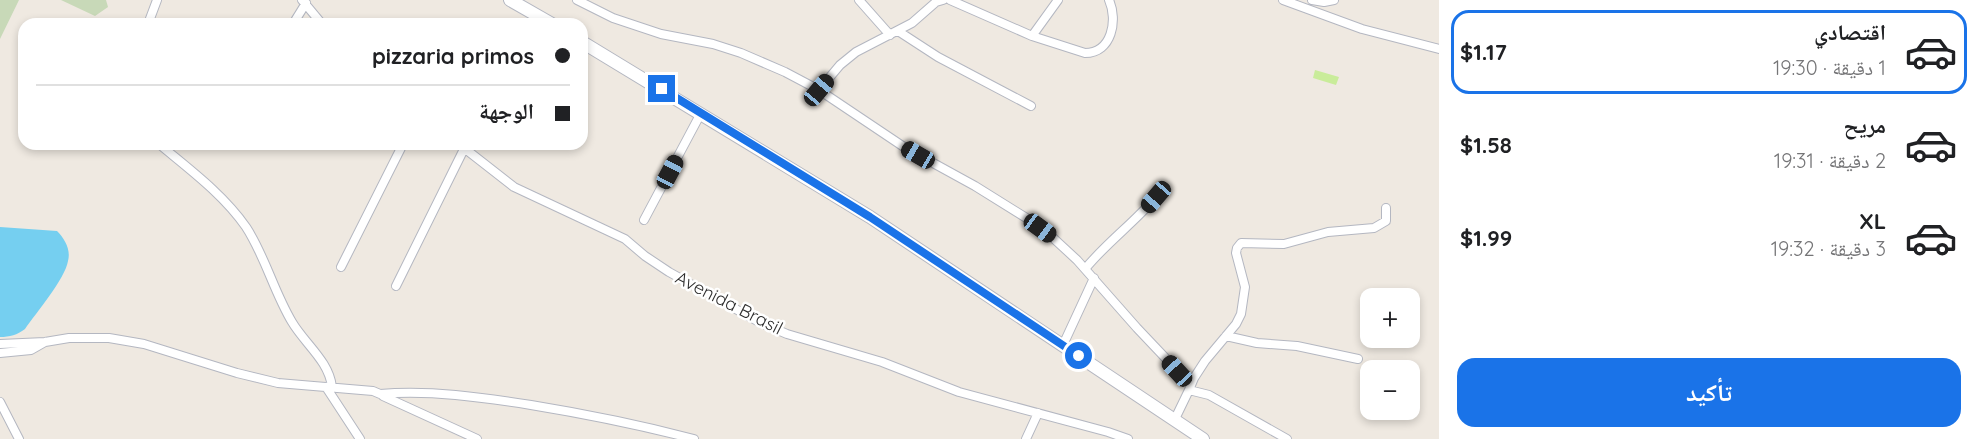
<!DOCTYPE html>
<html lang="ar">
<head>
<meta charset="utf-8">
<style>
	:root { --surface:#fff; --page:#f2f2f2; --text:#202124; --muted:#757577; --line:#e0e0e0; --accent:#1a73e8 }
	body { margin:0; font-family:Quicksand,"Noto Naskh Arabic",sans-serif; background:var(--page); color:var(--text); direction:rtl; height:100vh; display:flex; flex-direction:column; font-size:22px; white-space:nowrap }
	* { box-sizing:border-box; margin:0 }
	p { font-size:20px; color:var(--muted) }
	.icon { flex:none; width:33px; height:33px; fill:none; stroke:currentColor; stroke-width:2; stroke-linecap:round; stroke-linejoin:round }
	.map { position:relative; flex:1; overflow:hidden; direction:ltr }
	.panel { display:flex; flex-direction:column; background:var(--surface); width:540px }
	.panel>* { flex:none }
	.banner { position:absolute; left:18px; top:18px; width:570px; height:132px; border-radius:18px; box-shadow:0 3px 9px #0003; direction:rtl; display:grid; align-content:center; height:132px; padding:0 18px; background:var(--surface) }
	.tools { position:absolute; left:1360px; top:288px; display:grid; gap:12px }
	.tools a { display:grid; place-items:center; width:60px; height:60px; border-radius:12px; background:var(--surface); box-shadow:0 3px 9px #0003; font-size:30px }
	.end { position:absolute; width:27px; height:27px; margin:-14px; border:8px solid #1a73e8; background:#fff; box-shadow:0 0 0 3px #fff }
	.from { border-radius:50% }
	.car { position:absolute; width:18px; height:36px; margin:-18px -9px; border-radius:8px; box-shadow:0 0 4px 2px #0007; background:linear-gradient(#222 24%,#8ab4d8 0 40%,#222 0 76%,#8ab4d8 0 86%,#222 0) }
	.banner b { display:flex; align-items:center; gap:21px; height:57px; font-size:22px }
	.banner b+b { border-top:2px solid var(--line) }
	.banner i { width:15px; height:15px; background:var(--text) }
	ul { padding:10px 0 0; list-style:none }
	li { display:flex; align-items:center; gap:18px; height:84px; margin:0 12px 9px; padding:0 6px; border:3px solid transparent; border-radius:18px }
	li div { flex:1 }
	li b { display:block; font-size:22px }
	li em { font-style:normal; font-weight:700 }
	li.current { border-color:var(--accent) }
	li>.icon { width:54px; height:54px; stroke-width:1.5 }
	.button { display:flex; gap:12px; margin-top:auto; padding:12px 18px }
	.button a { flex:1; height:69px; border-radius:18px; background:var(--accent); color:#fff; font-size:24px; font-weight:700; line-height:69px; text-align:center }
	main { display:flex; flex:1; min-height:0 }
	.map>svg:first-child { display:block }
</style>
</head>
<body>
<main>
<section class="panel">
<ul>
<li class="current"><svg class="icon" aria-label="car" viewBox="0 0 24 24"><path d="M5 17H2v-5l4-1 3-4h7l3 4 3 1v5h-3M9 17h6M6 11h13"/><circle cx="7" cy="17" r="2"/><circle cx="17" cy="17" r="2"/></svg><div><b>اقتصادي</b><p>1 دقيقة · 19:30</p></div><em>$1.17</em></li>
<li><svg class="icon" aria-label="car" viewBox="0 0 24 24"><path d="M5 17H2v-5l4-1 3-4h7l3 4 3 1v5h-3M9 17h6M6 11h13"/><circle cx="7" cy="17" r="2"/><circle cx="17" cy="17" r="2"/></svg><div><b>مريح</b><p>2 دقيقة · 19:31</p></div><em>$1.58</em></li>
<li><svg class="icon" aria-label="car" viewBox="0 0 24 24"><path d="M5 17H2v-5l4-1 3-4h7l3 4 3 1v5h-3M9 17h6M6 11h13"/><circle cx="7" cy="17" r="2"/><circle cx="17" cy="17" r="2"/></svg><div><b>XL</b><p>3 دقيقة · 19:32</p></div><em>$1.99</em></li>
</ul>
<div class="button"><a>تأكيد</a></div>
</section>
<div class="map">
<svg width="1439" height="439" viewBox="0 0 1439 439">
	<rect width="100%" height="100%" fill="#efe9e1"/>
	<path fill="#c8d9b8" d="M0 0H19L0 39Z
		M61 0H106L108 7 95 16Z"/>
	<path fill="#c9ec9a" d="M1315 70 1339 77 1336 85 1313 78Z"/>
	<path fill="#75cff0" d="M0 227 57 231C65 239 71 250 68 261 65 279 36 313 25 329 17 335 10 337 0 337Z"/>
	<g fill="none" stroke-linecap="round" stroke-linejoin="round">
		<g stroke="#b4b7c1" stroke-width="10">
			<path id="street" d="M302 0 322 24
				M577 0 613 18 661 34 713 44 741 53 785 72 819 90 904 147 975 186 1028 219 1051 236 1077 260 1137 328 1191 385
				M859 0 890 35
				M950 0 1032 36 1058 0
				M1283 0 1362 29 1439 49
				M1312 0 1324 2 1334 0
				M148 24 157 0
				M293 24 306 3
				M898 31 938 57 1031 106
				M1032 36 1085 53C1112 53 1118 20 1109 0
				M819 90 840 65 856 52 912 23 936 2 943 0
				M159 144C189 169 223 194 246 227 265 256 274 292 292 322 305 344 329 361 332 387
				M459 144 514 187 625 239 645 256 669 272 759 322 787 334 882 362 959 392 1108 432 1128 439
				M644 220 701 113
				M341 267 403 144
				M1085 269C1107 242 1134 223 1156 197
				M396 286 464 149
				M1226 336 1257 343 1297 346 1358 359
				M0 344 45 342 69 338H109L144 344 237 373 278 383 373 391 380 394C431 390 480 397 531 405 586 414 640 425 694 439
				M1063 345 1094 278
				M0 353 31 350 45 342
				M326 387 360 439
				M1189 390 1194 378 1205 361 1236 324 1241 314 1245 287 1236 253 1237 248 1241 243 1284 244 1328 232 1374 228 1386 221V208
				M383 396 477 439
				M0 402 19 439
				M1174 421 1189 390 1209 395 1287 439
				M1026 439 1038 413"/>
		</g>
		<g stroke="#b4b7c1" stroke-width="14">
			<path id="secondary" d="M510 0 552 24
				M582 42 870 217 1203 439"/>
		</g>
		<use href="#street" stroke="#fff" stroke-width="8"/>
		<use href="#secondary" stroke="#fff" stroke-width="12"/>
	</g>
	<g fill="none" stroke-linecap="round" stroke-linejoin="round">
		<path stroke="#1a73e8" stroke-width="8" d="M662 89 870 217 1079 356"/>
	</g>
	<g text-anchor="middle" stroke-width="5" stroke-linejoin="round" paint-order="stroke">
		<g font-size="18" fill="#2e2e2e" stroke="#fff">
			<text transform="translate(729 303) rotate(27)" y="6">Avenida Brasil</text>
		</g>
	</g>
</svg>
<div class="tools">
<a>+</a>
<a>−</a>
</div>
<i class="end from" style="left:1079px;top:356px"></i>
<i class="end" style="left:662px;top:89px"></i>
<i class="car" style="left:819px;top:90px;rotate:40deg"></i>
<i class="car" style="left:918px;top:155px;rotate:300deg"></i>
<i class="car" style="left:670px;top:172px;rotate:28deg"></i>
<i class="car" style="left:1156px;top:197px;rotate:221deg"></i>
<i class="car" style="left:1040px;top:228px;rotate:126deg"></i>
<i class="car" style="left:1177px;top:371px;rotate:317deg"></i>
<div class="banner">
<b><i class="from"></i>pizzaria primos</b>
<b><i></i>الوجهة</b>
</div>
</div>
</main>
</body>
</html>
